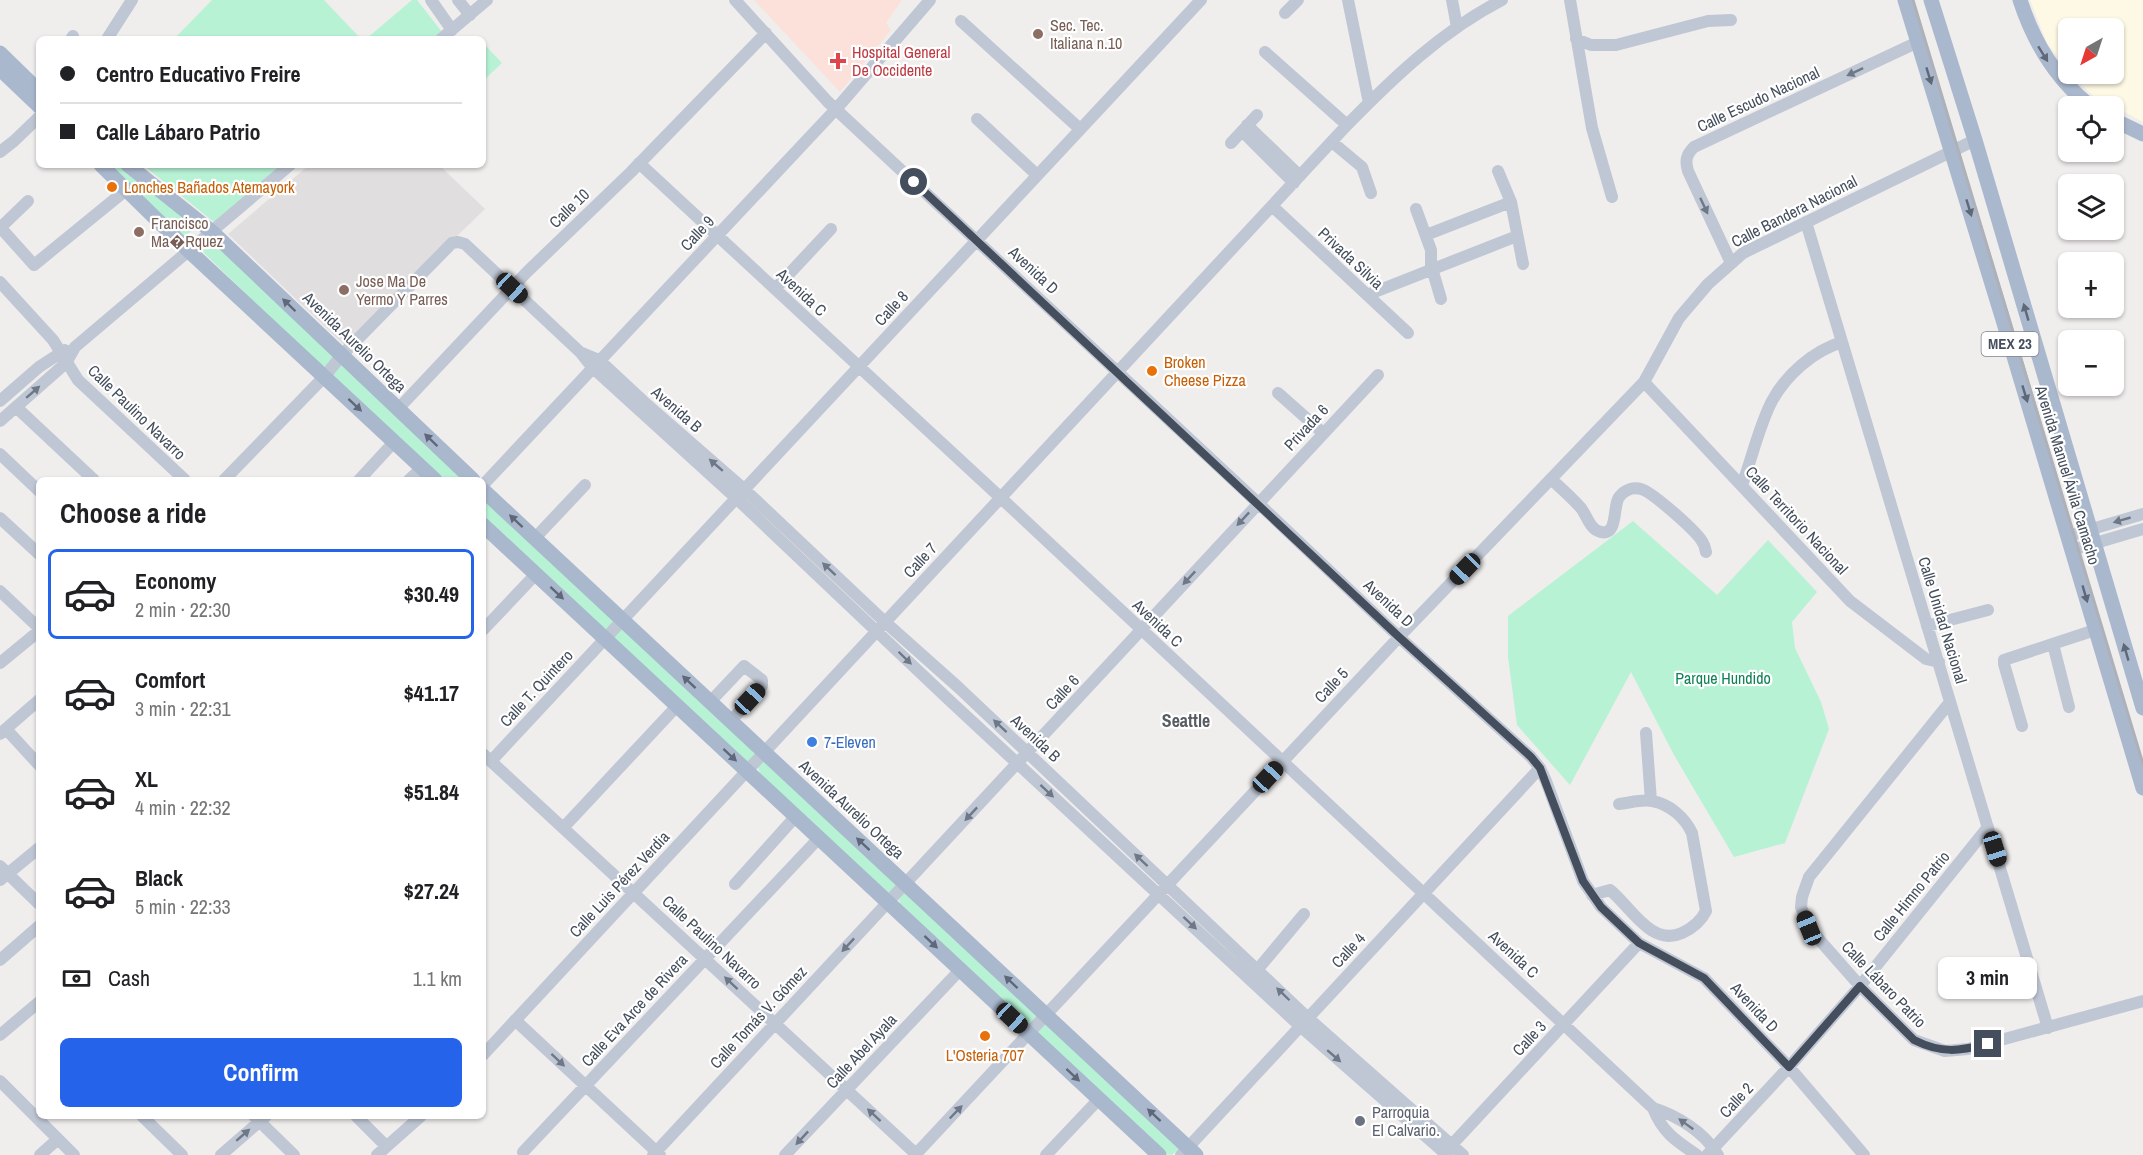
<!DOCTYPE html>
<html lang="en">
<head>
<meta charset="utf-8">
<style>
	:root { --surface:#fff; --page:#f2f2f2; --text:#202124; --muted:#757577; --line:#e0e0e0; --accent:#2563eb }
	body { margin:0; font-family:"Archivo Narrow",sans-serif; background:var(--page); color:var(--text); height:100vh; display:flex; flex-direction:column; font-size:22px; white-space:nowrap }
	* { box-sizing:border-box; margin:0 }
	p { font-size:20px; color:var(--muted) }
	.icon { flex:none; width:33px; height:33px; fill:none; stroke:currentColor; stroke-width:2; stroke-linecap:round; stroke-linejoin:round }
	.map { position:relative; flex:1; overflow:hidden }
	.drawer { position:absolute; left:36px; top:477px; width:450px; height:642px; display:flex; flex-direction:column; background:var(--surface); border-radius:9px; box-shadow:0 2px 4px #0004 }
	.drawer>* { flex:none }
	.banner { position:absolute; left:36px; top:36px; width:450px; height:132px; border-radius:9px; box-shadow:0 2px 4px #0004; display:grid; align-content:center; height:132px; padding:0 24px; background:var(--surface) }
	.needle { width:39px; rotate:219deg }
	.controls { position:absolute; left:2058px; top:18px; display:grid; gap:12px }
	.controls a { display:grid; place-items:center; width:66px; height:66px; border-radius:9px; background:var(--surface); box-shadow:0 2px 4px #0004; font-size:30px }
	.end { position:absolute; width:27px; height:27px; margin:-14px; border:8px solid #444e5c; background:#fff; box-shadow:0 0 0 3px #fff }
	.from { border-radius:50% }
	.bubble { position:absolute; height:42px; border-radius:9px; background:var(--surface); box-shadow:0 2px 4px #0004; font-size:20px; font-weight:700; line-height:42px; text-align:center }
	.car { position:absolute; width:18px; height:36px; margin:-18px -9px; border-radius:8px; box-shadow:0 0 4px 2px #0007; background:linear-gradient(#222 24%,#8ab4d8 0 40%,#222 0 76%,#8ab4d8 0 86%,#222 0) }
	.banner b { display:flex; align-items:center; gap:21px; height:57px; font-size:22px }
	.banner b+b { border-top:2px solid var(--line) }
	.banner i { width:15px; height:15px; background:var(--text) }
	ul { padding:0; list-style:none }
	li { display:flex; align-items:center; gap:18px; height:90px; margin:0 12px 9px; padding:0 12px; border:3px solid transparent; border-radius:9px }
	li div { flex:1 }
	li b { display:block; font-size:22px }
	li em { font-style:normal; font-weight:700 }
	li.current { border-color:var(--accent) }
	li>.icon { width:54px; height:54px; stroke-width:1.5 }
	h2 { padding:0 24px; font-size:27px; line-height:72px }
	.pay { display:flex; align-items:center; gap:15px; height:66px; padding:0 24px; font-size:22px }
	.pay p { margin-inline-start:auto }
	.primary-button { display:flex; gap:12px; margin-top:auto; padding:12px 24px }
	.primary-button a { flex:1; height:69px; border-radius:9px; background:var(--accent); color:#fff; font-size:24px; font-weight:700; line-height:69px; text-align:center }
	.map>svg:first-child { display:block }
</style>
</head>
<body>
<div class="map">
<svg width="2143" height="1155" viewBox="0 0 2143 1155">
	<rect width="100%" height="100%" fill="#f0eded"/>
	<path fill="#fdf9e4" d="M2030 0H2143V122L2092 95 2071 74H2114V28H2068V70L2047 43Z"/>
	<path fill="#e1dedf" d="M309 165H439L485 209 344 345 228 234Z"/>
	<path fill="#fce1da" d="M754 0H902L886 23 891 30 840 92Z"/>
	<path fill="#b7f2d5" d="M212 0H324L361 39H174Z
		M412 0H417L442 32 434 39H366Z
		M483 43 502 63 483 81Z
		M108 165H127L199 227 184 236Z
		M143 165H282L214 222Z
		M214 237 472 480H438L204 253 202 248Z
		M483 491 763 752 758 762 744 763 483 523Z
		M1633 521 1717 595 1768 540 1817 592 1792 622 1795 648 1821 702 1829 729 1785 843 1734 857 1674 755 1631 672 1570 785 1517 725 1508 657V616Z
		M765 758 901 881 889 894 760 774 758 767Z
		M903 891 1181 1146 1172 1155 1166 1154 900 904 899 900Z"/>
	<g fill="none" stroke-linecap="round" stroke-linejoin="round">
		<path stroke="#bfc7d4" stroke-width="12" d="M431 0 452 30
			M458 0 470 15
			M735 0 828 102 1258 503 1399 637 1531 757 1540 768 1546 781 1583 881 1601 907 1639 943 1704 978 1789 1067 1864 1155
			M1348 0 1369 103
			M1452 0 1457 27
			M1570 0 1592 128 1612 197
			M1285 13 1298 0
			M961 21 1080 129
			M71 39 73 36
			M107 39 132 0
			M441 39 487 0
			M1576 39 1591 45H1616L1708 21 1731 20
			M1265 52 1347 125
			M977 119 1037 175
			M1247 125 1300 176
			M1242 131 1294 183
			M1332 142 1362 167 1371 193
			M1231 143 1257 115
			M0 152 14 141 39 117
			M639 163 1001 498 1653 1108C1678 1116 1704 1132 1718 1155
			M1498 171 1511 202 1523 264
			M1272 206 1408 333
			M1416 209 1431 250V265L1441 299
			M1806 222 2048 1028
			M0 227 34 265 126 190
			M0 228 28 201
			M1426 235 1511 202
			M1731 263 1688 171C1685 161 1686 155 1694 147L1918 42
			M0 282 53 340 78 380 185 480
			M775 289 831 229
			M1367 295 1517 236
			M582 353 599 360 643 401 744 489 885 622 958 687 1308 1018 1463 1155
			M1644 382 1850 601 1926 659 1939 662
			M1278 393 1323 433
			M0 401 39 367 65 350
			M16 407 94 480
			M398 409 527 272 631 172 766 33
			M0 421 66 363 75 347 290 165
			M0 454 39 491
			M1551 479C1561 488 1572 498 1581 508 1587 516 1590 530 1601 532 1619 536 1612 504 1620 496 1625 490 1633 487 1641 489 1652 492 1698 532 1703 543 1705 546 1705 549 1706 552
			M224 480 324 377 342 355 452 243 458 242 465 244 581 353 592 367 736 498 948 699 1300 1026 1447 1155
			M359 480 394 442
			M409 480 422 468
			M483 485 837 108 930 0
			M1742 485C1751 461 1760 423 1772 401 1786 375 1813 351 1842 342
			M0 518 39 554
			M2068 536 2143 514
			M535 538 585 485
			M2072 550 2143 529
			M0 591 39 628
			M1927 626 1988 610
			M483 630 536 574
			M2053 644 2069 707
			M0 663 39 631
			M710 702 744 666 762 680V686L731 721
			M1950 702 1809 877 1802 897 1801 907 1809 928 1860 986 1914 1040 1945 1051 1968 1049 2143 1001
			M2022 726 2004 664V660L2095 630
			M6 729 39 765
			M1646 733 1651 801
			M0 734 39 700
			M483 754 917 1155
			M491 761 1201 0
			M563 828 677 706
			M0 866 39 904
			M0 880 39 848
			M735 884 796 816
			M1592 895 1610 890C1631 907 1651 947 1682 933 1693 928 1701 921 1706 911L1692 833C1685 818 1670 804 1652 801 1642 799 1629 803 1619 804
			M0 960 39 926
			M1258 969 1304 914
			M515 1020 660 1155
			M0 1035 39 1002
			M483 1055 1347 125C1394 77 1442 31 1502 0
			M0 1081 74 1155
			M1653 1108C1662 1132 1676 1141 1697 1155
			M142 1116 182 1155
			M254 1116 294 1155
			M356 1116 386 1146
			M1446 1151 1639 943
			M523 1152 819 838
			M40 1155 58 1139
			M221 1155 266 1116
			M377 1155 421 1116
			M653 1155 1378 375
			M785 1155 960 970
			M915 1155 1399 637 1644 382 1679 318 1708 284 1743 253 1975 140
			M1046 1155 1099 1099
			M1181 1155 1540 768
			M1707 1155 1789 1067 1860 986 1988 827"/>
		<path stroke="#aab8ce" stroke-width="15" d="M1905 0 2004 323 2143 788
			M1931 0 1975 140 2143 708
			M2020 0C2034 43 2055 78 2090 106
			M0 53 39 91
			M0 69 39 106
			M2114 120 2143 134
			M101 165 189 251 435 480
			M128 165 211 231 473 480
			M483 490 1196 1155
			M483 525 1159 1155"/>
		<path stroke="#aeb1b8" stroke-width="3" d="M1913 0 2143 764"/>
	</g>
	<defs><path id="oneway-solid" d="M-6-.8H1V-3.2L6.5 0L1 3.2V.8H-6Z" transform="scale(1.5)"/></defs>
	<g fill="#5e6878">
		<use href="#oneway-solid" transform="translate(2043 54) rotate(58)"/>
		<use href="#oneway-solid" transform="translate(1929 76) rotate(73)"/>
		<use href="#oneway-solid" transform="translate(1969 208) rotate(73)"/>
		<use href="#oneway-solid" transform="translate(289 305) rotate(-136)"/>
		<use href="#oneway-solid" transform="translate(2026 312) rotate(-106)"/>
		<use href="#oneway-solid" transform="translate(2025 394) rotate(73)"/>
		<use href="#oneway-solid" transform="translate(355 405) rotate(43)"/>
		<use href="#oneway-solid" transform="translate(431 440) rotate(-136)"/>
		<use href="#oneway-solid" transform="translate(516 521) rotate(-137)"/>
		<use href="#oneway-solid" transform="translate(557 593) rotate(43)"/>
		<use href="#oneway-solid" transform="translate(2085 594) rotate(74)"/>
		<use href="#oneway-solid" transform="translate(2126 652) rotate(-106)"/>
		<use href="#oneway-solid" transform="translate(689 682) rotate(-137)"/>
		<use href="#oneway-solid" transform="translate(730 755) rotate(43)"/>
		<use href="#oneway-solid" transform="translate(863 844) rotate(-137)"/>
		<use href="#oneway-solid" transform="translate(931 942) rotate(43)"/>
		<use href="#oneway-solid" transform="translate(1011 982) rotate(-137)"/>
		<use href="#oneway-solid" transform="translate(1073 1075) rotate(43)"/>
		<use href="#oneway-solid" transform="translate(1154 1115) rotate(-137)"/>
	</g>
	<g fill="#6f7886">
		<use href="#oneway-solid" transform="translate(1855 72) rotate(155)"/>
		<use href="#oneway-solid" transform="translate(1704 206) rotate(65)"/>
		<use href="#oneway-solid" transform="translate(33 392) rotate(-41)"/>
		<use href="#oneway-solid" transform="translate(716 465) rotate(-139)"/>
		<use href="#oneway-solid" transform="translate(1243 519) rotate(133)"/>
		<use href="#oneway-solid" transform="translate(2122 520) rotate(164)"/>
		<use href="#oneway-solid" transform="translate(829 569) rotate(-137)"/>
		<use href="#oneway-solid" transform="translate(1189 578) rotate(133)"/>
		<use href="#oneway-solid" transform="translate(905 658) rotate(44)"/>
		<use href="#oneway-solid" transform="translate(1000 726) rotate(-137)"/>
		<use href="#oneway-solid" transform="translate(1047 791) rotate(43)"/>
		<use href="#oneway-solid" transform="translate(971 814) rotate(133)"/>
		<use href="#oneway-solid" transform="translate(1141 860) rotate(-137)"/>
		<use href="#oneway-solid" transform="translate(1190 923) rotate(43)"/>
		<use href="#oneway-solid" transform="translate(848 945) rotate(133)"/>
		<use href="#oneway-solid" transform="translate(731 983) rotate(-137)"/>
		<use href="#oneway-solid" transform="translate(1283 994) rotate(-136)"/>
		<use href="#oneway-solid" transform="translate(1334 1056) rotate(41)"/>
		<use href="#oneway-solid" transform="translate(558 1060) rotate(43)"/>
		<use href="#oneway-solid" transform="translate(956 1112) rotate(-46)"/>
		<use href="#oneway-solid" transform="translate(874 1115) rotate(-137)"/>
		<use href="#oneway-solid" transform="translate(1686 1124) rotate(-144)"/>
		<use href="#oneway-solid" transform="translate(243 1135) rotate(-41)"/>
		<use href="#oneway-solid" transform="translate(802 1138) rotate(133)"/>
	</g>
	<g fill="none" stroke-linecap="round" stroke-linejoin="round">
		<path stroke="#444e5c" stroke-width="8" d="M914 182 1399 637 1531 757 1540 768 1583 881 1601 907 1639 943 1704 978 1789 1067 1860 986 1914 1040C1942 1054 1959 1051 1988 1044"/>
	</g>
	<g fill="#8d6e63" stroke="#fff" stroke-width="2">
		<circle cx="1038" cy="34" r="6"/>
		<circle cx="139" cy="232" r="6"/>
		<circle cx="344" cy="290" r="6"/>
	</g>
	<path fill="#e0444e" stroke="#fff" stroke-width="2" d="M835 52h6v6h6v6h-6v6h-6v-6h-6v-6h6z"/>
	<g fill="#e8710a" stroke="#fff" stroke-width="2">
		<circle cx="112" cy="187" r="6"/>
		<circle cx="1152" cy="371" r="6"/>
		<circle cx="985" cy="1036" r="6"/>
	</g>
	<circle fill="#3f7fe0" stroke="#fff" stroke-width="2" cx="812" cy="742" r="6"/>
	<circle fill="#6b7280" stroke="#fff" stroke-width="2" cx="1360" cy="1121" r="6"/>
	<g text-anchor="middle" stroke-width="4.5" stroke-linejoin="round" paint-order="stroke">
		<rect fill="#fff" stroke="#7c838d" stroke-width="1.5" x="1981.5" y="332" width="57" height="24" rx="4.5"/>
		<g font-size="15" font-weight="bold" fill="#444e5c">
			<text x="2010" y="349">MEX 23</text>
		</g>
		<g font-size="16" fill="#785e54" stroke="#fff" text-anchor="start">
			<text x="1050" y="31">Sec. Tec.<tspan x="1050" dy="18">Italiana n.10</tspan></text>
			<text x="151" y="229">Francisco<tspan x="151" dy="18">Ma�Rquez</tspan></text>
			<text x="356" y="287">Jose Ma De<tspan x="356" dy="18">Yermo Y Parres</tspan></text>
		</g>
		<g font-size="16" fill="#be3a42" stroke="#fff" text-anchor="start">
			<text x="852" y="58">Hospital General<tspan x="852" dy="18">De Occidente</tspan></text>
		</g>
		<g font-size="16" fill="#444e5c" stroke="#fff">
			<text transform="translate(1758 99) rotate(-25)" y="6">Calle Escudo Nacional</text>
			<text transform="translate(569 208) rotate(-44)" y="6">Calle 10</text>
			<text transform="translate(1794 211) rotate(-27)" y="6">Calle Bandera Nacional</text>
			<text transform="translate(697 233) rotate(-47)" y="6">Calle 9</text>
			<text transform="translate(1351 258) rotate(43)" y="6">Privada Silvia</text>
			<text transform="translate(1034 270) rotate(43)" y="6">Avenida D</text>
			<text transform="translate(802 292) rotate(43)" y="6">Avenida C</text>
			<text transform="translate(891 308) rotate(-47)" y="6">Calle 8</text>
			<text transform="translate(355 342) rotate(44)" y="6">Avenida Aurelio Ortega</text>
			<text transform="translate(677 409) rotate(41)" y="6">Avenida B</text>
			<text transform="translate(137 412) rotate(44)" y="6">Calle Paulino Navarro</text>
			<text transform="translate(1306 427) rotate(-47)" y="6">Privada 6</text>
			<text transform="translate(2068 475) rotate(73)" y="6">Avenida Manuel Ávila Camacho</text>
			<text transform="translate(1797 520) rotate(47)" y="6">Calle Territorio Nacional</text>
			<text transform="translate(920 560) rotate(-47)" y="6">Calle 7</text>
			<text transform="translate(1389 603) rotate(43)" y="6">Avenida D</text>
			<text transform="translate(1943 620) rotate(73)" y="6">Calle Unidad Nacional</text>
			<text transform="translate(1158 623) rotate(43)" y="6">Avenida C</text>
			<text transform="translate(1331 685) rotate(-47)" y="6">Calle 5</text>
			<text transform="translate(536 688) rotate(-47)" y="6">Calle T. Quintero</text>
			<text transform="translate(1062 692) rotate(-47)" y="6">Calle 6</text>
			<text transform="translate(1036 738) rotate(43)" y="6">Avenida B</text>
			<text transform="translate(852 809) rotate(43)" y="6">Avenida Aurelio Ortega</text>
			<text transform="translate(619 884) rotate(-47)" y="6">Calle Luis Pérez Verdia</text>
			<text transform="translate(1911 896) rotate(-51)" y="6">Calle Himno Patrio</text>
			<text transform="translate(712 942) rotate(43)" y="6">Calle Paulino Navarro</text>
			<text transform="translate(1348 950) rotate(-47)" y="6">Calle 4</text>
			<text transform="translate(1514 954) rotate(43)" y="6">Avenida C</text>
			<text transform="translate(1884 984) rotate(46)" y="6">Calle Lábaro Patrio</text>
			<text transform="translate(1755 1007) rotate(47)" y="6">Avenida D</text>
			<text transform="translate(634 1010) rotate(-47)" y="6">Calle Eva Arce de Rivera</text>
			<text transform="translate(758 1017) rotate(-47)" y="6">Calle Tomás V. Gómez</text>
			<text transform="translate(1529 1038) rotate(-47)" y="6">Calle 3</text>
			<text transform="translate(861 1051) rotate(-47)" y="6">Calle Abel Ayala</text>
			<text transform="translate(1736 1100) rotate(-47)" y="6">Calle 2</text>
		</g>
		<g font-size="16" fill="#c56008" stroke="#fff" text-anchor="start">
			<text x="124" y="193">Lonches Bañados Atemayork</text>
			<text x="1164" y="368">Broken<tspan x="1164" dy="18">Cheese Pizza</tspan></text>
			<text x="985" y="1061" text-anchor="middle">L'Osteria 707</text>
		</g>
		<g font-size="16" fill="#108256" stroke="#fff">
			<text x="1723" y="684">Parque Hundido</text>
		</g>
		<g font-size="16" fill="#366cbe" stroke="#fff" text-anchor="start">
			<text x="824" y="748">7-Eleven</text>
		</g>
		<g font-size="16" fill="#5b616d" stroke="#fff" text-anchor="start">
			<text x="1372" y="1118">Parroquia<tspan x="1372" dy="18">El Calvario.</tspan></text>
		</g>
		<g font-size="18" font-weight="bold" fill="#595c62" stroke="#fff">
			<text x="1186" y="727">Seattle</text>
		</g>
	</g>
</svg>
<div class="controls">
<a><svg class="needle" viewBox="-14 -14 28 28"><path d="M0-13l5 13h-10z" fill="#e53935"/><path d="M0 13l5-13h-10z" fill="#757577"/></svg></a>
<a><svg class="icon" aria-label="locate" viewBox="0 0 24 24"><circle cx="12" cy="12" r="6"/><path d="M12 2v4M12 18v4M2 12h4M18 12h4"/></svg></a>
<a><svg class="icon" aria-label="layers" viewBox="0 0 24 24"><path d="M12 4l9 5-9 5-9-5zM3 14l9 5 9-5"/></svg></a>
<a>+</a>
<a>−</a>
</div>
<i class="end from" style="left:914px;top:182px"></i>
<i class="end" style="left:1988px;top:1044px"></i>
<div class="bubble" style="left:1938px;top:957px;width:99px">3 min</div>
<i class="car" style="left:512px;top:288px;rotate:133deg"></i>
<i class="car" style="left:1465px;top:569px;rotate:224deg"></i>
<i class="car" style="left:750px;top:699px;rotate:43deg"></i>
<i class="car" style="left:1268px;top:777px;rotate:43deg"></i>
<i class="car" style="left:1995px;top:849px;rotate:163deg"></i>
<i class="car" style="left:1809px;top:928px;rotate:338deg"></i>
<i class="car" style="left:1012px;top:1018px;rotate:133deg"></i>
<div class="banner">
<b><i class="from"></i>Centro Educativo Freire</b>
<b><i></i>Calle Lábaro Patrio</b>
</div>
<section class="drawer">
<h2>Choose a ride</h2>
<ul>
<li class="current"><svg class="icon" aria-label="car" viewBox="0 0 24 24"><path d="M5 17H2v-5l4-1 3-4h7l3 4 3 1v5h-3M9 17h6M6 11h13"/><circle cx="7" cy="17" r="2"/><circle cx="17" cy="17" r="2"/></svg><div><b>Economy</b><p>2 min · 22:30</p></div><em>$30.49</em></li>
<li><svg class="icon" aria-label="car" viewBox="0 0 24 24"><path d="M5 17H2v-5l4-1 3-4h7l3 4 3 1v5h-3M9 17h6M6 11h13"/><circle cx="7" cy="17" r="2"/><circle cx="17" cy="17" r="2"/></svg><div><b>Comfort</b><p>3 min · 22:31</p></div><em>$41.17</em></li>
<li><svg class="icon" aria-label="car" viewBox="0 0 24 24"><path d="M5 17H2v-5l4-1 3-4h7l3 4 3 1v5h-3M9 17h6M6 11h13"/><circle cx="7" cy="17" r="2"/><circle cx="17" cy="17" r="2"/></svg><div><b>XL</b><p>4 min · 22:32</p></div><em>$51.84</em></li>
<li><svg class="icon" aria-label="car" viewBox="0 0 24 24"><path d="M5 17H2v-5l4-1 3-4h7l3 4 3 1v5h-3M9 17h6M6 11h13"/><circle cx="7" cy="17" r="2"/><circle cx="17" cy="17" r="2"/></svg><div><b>Black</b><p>5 min · 22:33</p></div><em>$27.24</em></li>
</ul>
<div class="pay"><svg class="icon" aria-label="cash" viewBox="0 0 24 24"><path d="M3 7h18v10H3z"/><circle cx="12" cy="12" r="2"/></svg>Cash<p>1.1 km</p></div>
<div class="primary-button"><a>Confirm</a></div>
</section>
</div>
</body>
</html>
